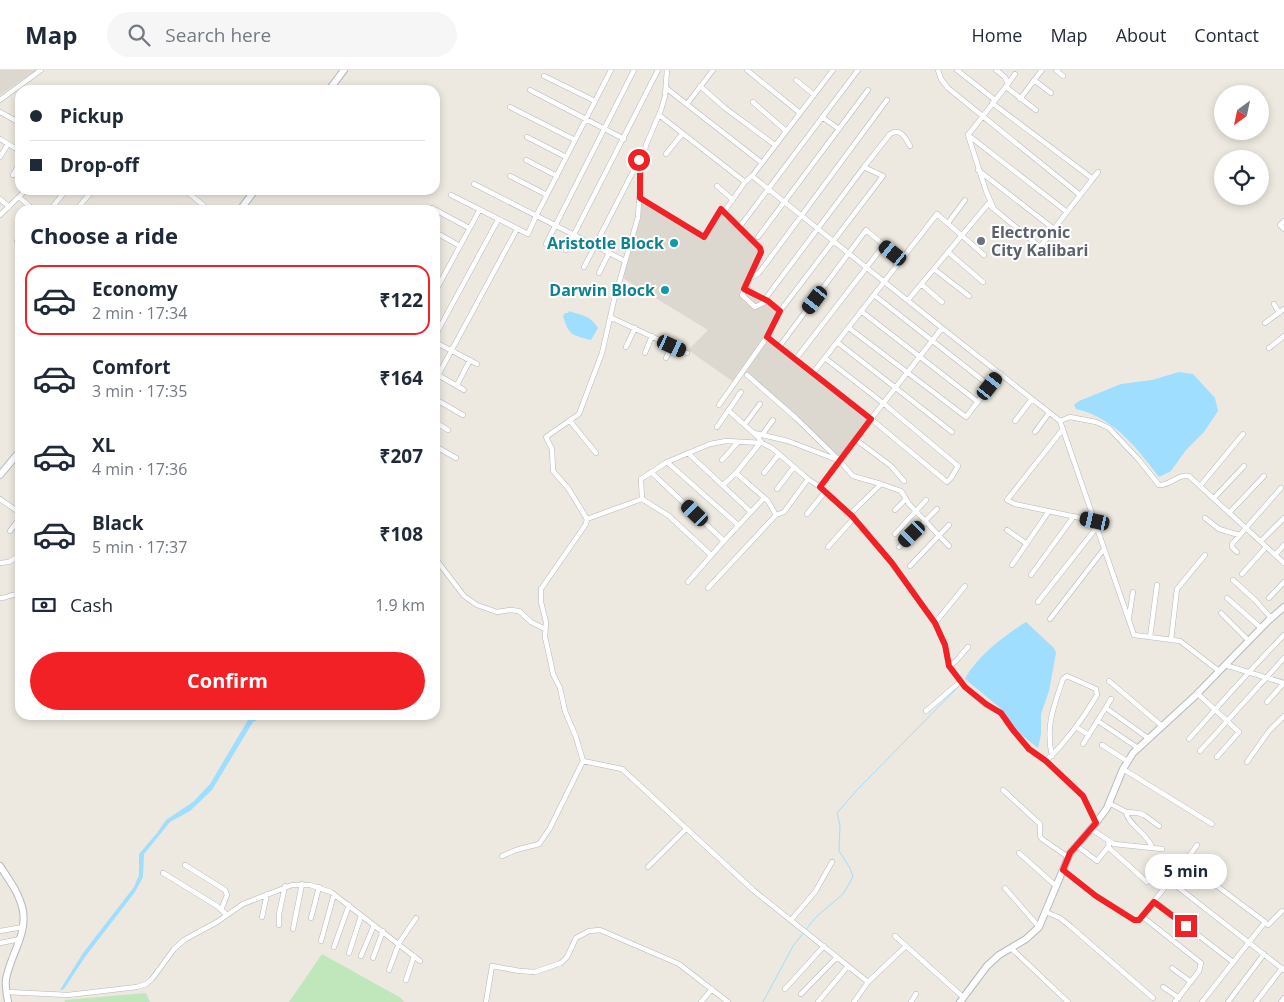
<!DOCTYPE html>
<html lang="en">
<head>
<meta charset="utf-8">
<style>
	:root { --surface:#fff; --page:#f6f6f7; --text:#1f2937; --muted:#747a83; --line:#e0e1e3; --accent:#f22125 }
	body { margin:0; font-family:"Open Sans",sans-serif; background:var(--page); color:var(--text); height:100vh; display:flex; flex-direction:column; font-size:19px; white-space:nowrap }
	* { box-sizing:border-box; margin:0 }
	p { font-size:16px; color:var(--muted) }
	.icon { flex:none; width:28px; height:28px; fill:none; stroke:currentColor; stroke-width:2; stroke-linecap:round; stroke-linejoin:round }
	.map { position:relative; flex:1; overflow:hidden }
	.side { position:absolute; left:15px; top:135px; width:425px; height:515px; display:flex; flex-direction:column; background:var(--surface); border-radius:15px; box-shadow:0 2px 8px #0003 }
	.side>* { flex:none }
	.guide { position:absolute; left:15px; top:15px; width:425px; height:110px; border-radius:15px; box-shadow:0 2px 8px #0003; display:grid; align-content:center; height:110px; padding:0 15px; background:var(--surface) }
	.needle { width:32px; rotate:213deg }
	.controls { position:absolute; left:1214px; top:15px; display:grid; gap:10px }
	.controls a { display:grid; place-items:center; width:55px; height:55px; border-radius:50%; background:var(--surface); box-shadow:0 2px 8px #0003; font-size:25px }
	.end { position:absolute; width:22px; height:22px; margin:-11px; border:6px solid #f22125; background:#fff; box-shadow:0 0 0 2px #fff }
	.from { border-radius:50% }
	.bubble { position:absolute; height:35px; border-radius:18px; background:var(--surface); box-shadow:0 2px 8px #0003; font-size:16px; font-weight:700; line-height:35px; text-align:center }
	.car { position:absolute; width:15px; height:30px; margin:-15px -8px; border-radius:6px; box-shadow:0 0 4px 1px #0007; background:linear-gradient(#222 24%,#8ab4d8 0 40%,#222 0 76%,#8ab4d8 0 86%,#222 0) }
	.guide b { display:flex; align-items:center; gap:18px; height:48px; font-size:19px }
	.guide b+b { border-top:1px solid var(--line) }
	.guide i { width:12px; height:12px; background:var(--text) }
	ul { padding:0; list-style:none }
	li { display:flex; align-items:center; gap:15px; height:70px; margin:0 10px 8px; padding:0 5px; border:2px solid transparent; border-radius:15px }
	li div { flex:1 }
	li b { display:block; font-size:19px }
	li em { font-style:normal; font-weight:700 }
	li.on { border-color:var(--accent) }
	li>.icon { width:45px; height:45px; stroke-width:1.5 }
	h2 { padding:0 15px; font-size:22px; line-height:60px }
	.pay { display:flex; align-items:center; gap:12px; height:55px; padding:0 15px; font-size:19px }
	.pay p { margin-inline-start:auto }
	.action { display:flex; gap:10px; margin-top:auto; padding:10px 15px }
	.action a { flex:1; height:58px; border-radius:30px; background:var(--accent); color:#fff; font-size:20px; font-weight:700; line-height:58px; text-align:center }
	header { display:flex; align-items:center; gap:30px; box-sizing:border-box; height:70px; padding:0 25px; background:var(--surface); border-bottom:1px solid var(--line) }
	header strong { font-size:24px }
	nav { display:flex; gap:28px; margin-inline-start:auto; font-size:18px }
	.search { width:350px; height:45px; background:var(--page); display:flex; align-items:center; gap:12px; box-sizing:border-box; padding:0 18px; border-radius:28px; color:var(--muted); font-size:19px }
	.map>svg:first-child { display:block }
</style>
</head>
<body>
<header>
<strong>Map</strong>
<div class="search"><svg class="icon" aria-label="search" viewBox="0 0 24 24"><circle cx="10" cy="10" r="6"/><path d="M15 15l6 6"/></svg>Search here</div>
<nav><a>Home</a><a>Map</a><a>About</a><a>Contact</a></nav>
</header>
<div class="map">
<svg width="1284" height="932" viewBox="0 0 1284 932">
	<rect width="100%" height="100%" fill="#ede9e0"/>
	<path fill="#ddd8cf" d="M0 0H37L0 25Z
		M640 128 703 170 721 139 759 179 745 212 780 241 767 267 871 349 839 390 743 302 735 313 688 280 708 260 621 207Z"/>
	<path fill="#bfe7bb" d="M322 884 401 928 404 932H289Z
		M146 923 150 932H65L64 930Z"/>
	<path fill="#9fdeff" d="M569 241C582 246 589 244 598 258L591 270C572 265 569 266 563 246L565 243H568Z
		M1179 302 1193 304 1215 328 1218 341 1204 362 1186 380 1171 401 1159 407C1137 378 1113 347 1076 339L1074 335 1079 331 1121 314 1152 310Z
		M1026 552 1054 578 1056 583 1049 621 1041 644V664L1038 678 1020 664 999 637 965 609C976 587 1005 565 1026 552Z
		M255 645H277L264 647 253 652 212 720 190 741 170 752 144 784 143 807 135 822 85 887 64 919 60 920 83 883 134 817 139 805V784L157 763 166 750 193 732 210 714 248 650Z"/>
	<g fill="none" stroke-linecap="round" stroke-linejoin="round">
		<path stroke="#9fdeff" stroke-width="1" d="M763 932 793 876 816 847 843 824 853 807 850 798 839 781 840 755 837 743 857 720 959 616"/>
		<g stroke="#b3b8bc" stroke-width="5.5">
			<path id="street" d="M747 0 800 43
				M938 0 941 9 948 18 1080 125
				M957 0 995 30
				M1056 0 1063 6
				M544 6 595 31
				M796 10 814 25
				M1034 10 1051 23
				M1008 14 1015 4
				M700 16 725 38 775 75
				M1006 17 1036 40
				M666 18 762 93 752 106 942 258 839 390 820 417
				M530 20 624 69
				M1020 29 1042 0
				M0 30 41 0
				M753 32 786 61
				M992 33 1093 109
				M687 34 713 0
				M510 37 575 70
				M0 42 20 53
				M659 45 745 112
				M822 47 839 59
				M968 65 1067 142
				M527 67 566 87
				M0 69 20 81
				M666 84 682 64
				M0 87 8 74
				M526 90 557 106
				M762 93 833 0
				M864 97 890 64C901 58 905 67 910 76
				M978 100 1054 159
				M13 105 20 93
				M510 106 547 125
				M474 114 625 191
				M717 116 733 130
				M185 120 209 140
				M451 125 528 164 536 146 611 0
				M19 127 34 140
				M640 128 704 167 721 139 760 177 761 182 742 225 755 237 767 231 780 241 767 267 871 349 947 412 951 408 958 396 883 333 825 288
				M0 129 9 137
				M993 137 986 121 968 65 1008 14 1005 7 996 0
				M432 138 469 158
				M50 140 66 120
				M76 140 93 120
				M724 142 745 112 752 106
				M0 145 26 120
				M1284 151 1280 155 1284 159
				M948 153 965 130
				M741 155 858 0
				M435 162 460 176
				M758 167 868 20
				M17 171 20 167
				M546 174 634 0
				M566 180 658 0
				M948 182 983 212
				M584 197 639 90 644 84
				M934 199 969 226
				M599 203 609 183
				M749 209 759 203 887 30
				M921 214 942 232
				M744 219 766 230
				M435 222 479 141
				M874 225 990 316
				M765 229 864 97 883 106 780 241
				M908 230 988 134 1040 177 1098 102
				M1274 234 1279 243
				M861 241 978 332
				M610 247 687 283
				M1265 253 1284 239
				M849 258 966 347 1000 303
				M942 258 1060 351 1134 565 1180 571 1219 601
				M435 266 498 150
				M435 272 477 294
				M837 272 952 362
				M626 277 635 258
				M779 277 866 160 902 190
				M1269 278 1284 266
				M645 283 652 266
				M666 288 672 276
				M795 290 884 175
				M813 303 937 144 984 185
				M438 305 464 320
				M747 305 796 348 839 390 853 406 881 414
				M435 311 517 159
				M457 315 470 290
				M435 329 463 345
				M719 335 767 267
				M729 341 758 367 762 373
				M570 351 596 383
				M1015 351 1032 329
				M1060 351 1070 347 1096 352 1109 358 1139 390 1159 415C1170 416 1177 404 1189 406L1284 493
				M435 352 448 360
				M745 354 760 334
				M717 357 741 322
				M1063 359 1007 430 1015 434 1095 451
				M1035 362 1049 343
				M754 363 788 371 835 389
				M762 365 773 350
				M855 369 891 396 904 411
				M435 376 456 388
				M688 383 751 442
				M722 390 738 372
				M667 392 738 455
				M651 402 724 471
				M736 403 768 431 776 445
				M764 403 779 384
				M723 415 736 403 760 373
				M1200 416 1243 364
				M777 419 794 397
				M1214 428 1244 396
				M0 429 20 443
				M642 429 641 409 667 392 710 374 726 371 762 373 772 378 808 409 820 417 852 446 875 471 935 553 945 575 949 596 965 617 985 634 1001 643 1013 660 1029 679 1046 691 1083 726 1096 753
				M895 440 906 429
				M1229 443 1264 406
				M807 444 825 422
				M850 444 881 414 901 421 909 434 949 476
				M1205 448 1219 459 1239 465
				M587 449 642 429 669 446 711 485
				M1007 460 1027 474
				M10 461 20 448
				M895 464 926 430
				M1261 471 1284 448
				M828 477 854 448
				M899 477 937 439
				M1237 482 1232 477V474L1281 418
				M1275 485 1284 475
				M435 488 464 526 477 535 497 542 510 540 519 541 531 552 545 559
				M0 493 9 492 20 485
				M1012 495 1049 441
				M910 496 949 455
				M1242 504 1266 477
				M1031 505 1074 446
				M1233 510 1255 530 1271 548
				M688 512 724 471 764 428
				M708 518 776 445 784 442 808 409
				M0 528C7 529 12 522 20 525
				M1227 528 1261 558
				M1269 528 1284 512
				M1038 532 1097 457
				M1221 543 1248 570
				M1129 547 1133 522
				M1050 549 1104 479
				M935 553 965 516
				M1150 567 1157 515
				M1171 570 1177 519 1205 485
				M1225 595 1284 613
				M949 596 956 591 968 577
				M1109 611 1162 656
				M1197 623 1239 662 1217 687
				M1267 632 1284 613
				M1106 638 1148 668
				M926 641 961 611
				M1098 651 1138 678
				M1076 657 1089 665
				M1189 669C1220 634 1251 599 1284 565
				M1083 674 1111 629
				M1102 675 1127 691
				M1200 681 1284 588
				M583 691 622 699 753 820 868 912
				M1046 691C1066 672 1083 649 1097 625L1096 619 1067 606 1063 609C1054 636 1045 656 1052 686
				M1247 692 1269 661 1284 646
				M1123 699 1212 754
				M1003 720 1040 754V766L1042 769 1068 787
				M1109 733 1126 742 1138 743 1144 745 1159 756
				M1126 742C1128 755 1147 763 1152 777
				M1091 759 1114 774 1162 779
				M1108 770 1109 778 1147 812
				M1076 775 1097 791 1108 777
				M1019 783 1056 816
				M502 786 516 780 539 774 550 758 583 691 576 667 565 641 560 618 553 604 550 589 545 567 546 552 541 532V519L586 454 587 449 568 418 553 401 552 379 546 367 579 344 602 283 614 230 638 147 641 100 646 75 661 40 665 26 667 0
				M1185 792 1197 775
				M185 795 225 820 227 825 221 840
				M648 797 686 759
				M1063 800 1096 826 1135 850H1139L1185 792 1265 852 1202 932
				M163 803 217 836 226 844
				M1170 811 1284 900
				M1005 818 1039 857
				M1154 831 1233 892
				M1046 842 1060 848 1070 856 1153 928
				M262 847 267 824
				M1143 847 1201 893 1199 901 1175 932
				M311 848 319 817
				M791 850 815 822 832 792
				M279 855V844L285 816
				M1268 855 1282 841
				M293 859 302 814
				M0 861 23 857
				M895 866 963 927
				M321 871 334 824
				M0 873 20 869
				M334 877 349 835
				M1011 878 1068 932
				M349 883 361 846
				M361 886 374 855
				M373 888 383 861
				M1172 898 1191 912
				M389 900 399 873 416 848
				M406 910 414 886
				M1163 917 1179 928
				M785 919 824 876
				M7 922 68 925 137 917 146 914 152 909 174 879 184 870 217 852 243 834 292 815H310L331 822 420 891
				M801 924 837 887
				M486 932 492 896 520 901 535 902 561 893 567 887 576 868 589 861 600 860 679 894 728 932
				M701 932 712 919
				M818 932 848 896
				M854 932 868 912 906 876
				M911 932 916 924
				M1228 932 1264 884
				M1256 932 1282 898
				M1281 932 1284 928"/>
		</g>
		<g stroke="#b4b9be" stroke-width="8">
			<path id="secondary" d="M329 20 344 0
				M240 140 255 120
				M0 405 20 381
				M0 796C9 810 20 824 23 841 27 865 10 886 6 909 5 916 7 925 8 932
				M960 932 987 896 999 885 1026 869 1039 857 1070 783 1096 753 1107 738 1123 699 1133 683 1195 626 1268 551 1284 537"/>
		</g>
		<use href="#street" stroke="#fff" stroke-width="4.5"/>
		<use href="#secondary" stroke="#fff" stroke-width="6"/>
	</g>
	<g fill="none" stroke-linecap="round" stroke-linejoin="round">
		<path stroke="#f22125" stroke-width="6" d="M639 90 645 83 640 100V128L704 167 721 139 760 178 761 182 744 219 768 231 780 241 767 267 871 349 820 417 852 446 892 493 935 553 945 575 949 596 965 617 986 634 1001 643 1013 660 1029 679 1046 691 1083 726 1096 753 1070 783 1063 800 1096 826 1134 850H1139L1154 832 1186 856"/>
	</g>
	<circle fill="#6b7280" stroke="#fff" stroke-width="2" cx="981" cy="171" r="5"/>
	<g fill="#0f9aa8" stroke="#fff" stroke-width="2">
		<circle cx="674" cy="173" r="5"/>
		<circle cx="665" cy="220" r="5"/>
	</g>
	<g text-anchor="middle" stroke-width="4" stroke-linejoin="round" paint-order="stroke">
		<g font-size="16" font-weight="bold" fill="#5b616d" stroke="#fff" text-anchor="start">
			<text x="991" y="168">Electronic<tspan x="991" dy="18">City Kalibari</tspan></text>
		</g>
		<g font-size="16" font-weight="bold" fill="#0d838f" stroke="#fff" text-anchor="end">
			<text x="664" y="179">Aristotle Block</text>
			<text x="655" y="226">Darwin Block</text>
		</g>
	</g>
</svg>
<div class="controls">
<a><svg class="needle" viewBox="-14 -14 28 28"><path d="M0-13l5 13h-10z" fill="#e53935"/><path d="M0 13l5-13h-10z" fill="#747a83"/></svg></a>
<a><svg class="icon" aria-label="locate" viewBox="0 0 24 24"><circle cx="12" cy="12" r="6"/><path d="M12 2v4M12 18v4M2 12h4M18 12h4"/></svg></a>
</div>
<i class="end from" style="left:639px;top:90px"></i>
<i class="end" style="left:1186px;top:856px"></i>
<div class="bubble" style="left:1145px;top:784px;width:82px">5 min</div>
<i class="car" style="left:893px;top:183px;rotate:309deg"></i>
<i class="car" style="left:815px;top:230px;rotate:217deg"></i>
<i class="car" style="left:672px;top:276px;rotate:115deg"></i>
<i class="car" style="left:990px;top:316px;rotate:38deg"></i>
<i class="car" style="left:695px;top:443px;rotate:314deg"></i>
<i class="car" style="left:1095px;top:451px;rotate:283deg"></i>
<i class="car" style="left:912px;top:464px;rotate:226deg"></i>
<div class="guide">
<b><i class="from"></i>Pickup</b>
<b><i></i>Drop-off</b>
</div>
<section class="side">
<h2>Choose a ride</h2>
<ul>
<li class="on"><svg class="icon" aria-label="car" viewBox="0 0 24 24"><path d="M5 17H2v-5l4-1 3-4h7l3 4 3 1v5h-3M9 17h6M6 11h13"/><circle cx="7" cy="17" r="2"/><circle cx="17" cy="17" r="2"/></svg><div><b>Economy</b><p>2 min · 17:34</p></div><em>₹122</em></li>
<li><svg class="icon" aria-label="car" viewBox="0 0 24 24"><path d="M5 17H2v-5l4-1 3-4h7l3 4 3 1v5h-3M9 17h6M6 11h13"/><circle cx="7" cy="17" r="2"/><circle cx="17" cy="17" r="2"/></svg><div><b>Comfort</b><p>3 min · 17:35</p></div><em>₹164</em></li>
<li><svg class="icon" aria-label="car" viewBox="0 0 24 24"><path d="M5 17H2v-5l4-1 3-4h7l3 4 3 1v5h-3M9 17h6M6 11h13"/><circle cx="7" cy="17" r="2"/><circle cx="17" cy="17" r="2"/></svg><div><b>XL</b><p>4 min · 17:36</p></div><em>₹207</em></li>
<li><svg class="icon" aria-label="car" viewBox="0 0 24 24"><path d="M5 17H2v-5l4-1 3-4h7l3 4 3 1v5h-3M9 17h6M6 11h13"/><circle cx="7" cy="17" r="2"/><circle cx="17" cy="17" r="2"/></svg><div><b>Black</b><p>5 min · 17:37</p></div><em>₹108</em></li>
</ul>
<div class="pay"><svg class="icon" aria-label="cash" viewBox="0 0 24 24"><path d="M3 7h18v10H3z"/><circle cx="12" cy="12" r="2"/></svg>Cash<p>1.9 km</p></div>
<div class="action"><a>Confirm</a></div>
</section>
</div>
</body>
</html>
